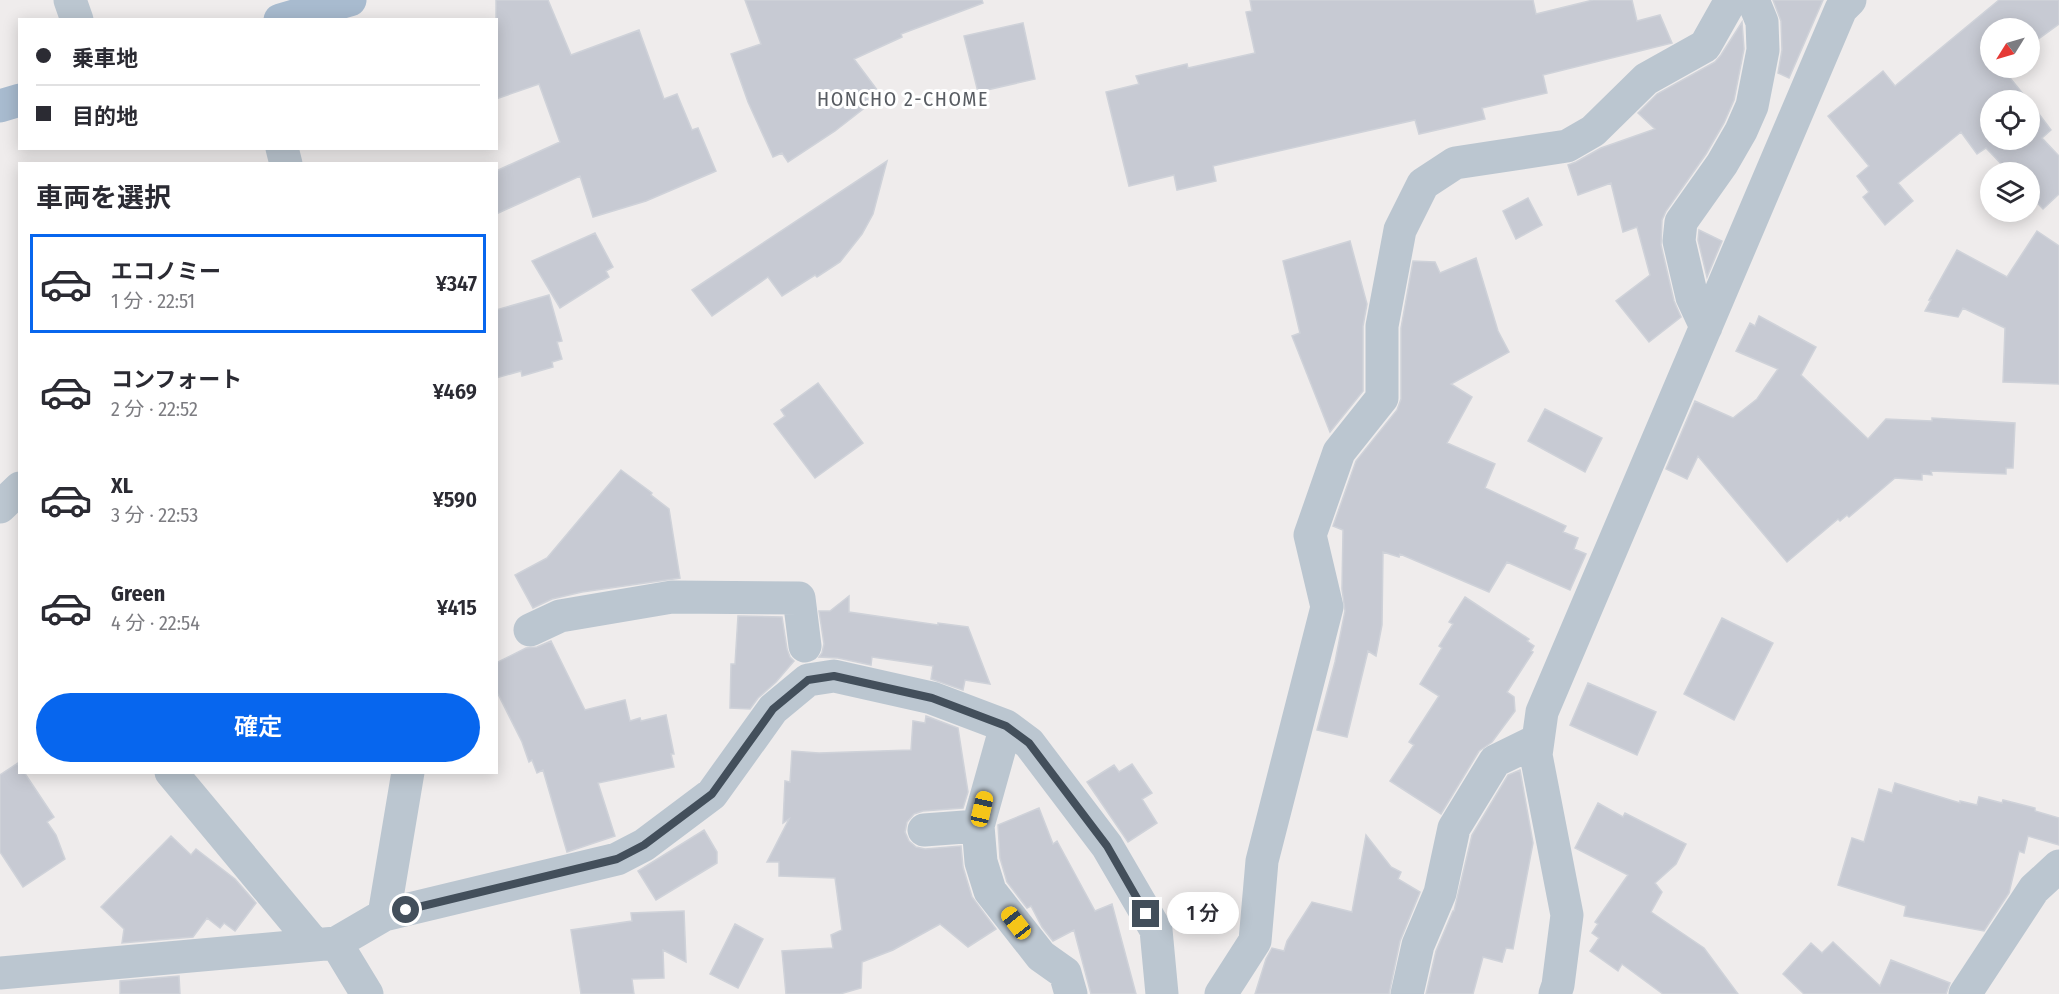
<!DOCTYPE html>
<html lang="ja">
<head>
<meta charset="utf-8">
<style>
	:root { --surface:#fff; --page:#f2f2f3; --text:#2b2b33; --muted:#7c7c81; --line:#e1e1e2; --accent:#0766ee }
	body { margin:0; font-family:"Fira Sans Condensed","Noto Sans JP",sans-serif; background:var(--page); color:var(--text); height:100vh; display:flex; flex-direction:column; font-size:22px; white-space:nowrap }
	* { box-sizing:border-box; margin:0 }
	p { font-size:20px; color:var(--muted) }
	.icon { flex:none; width:33px; height:33px; fill:none; stroke:currentColor; stroke-width:2; stroke-linecap:round; stroke-linejoin:round }
	.map { position:relative; flex:1; overflow:hidden }
	.details { position:absolute; left:18px; top:162px; width:480px; height:612px; display:flex; flex-direction:column; background:var(--surface); border-radius:0px; box-shadow:0 3px 15px #0003 }
	.details>* { flex:none }
	.hud { position:absolute; left:18px; top:18px; width:480px; height:132px; border-radius:0px; box-shadow:0 3px 15px #0003; display:grid; align-content:center; height:132px; padding:0 18px; background:var(--surface) }
	.needle { width:39px; rotate:233deg }
	.controls { position:absolute; left:1980px; top:18px; display:grid; gap:12px }
	.controls a { display:grid; place-items:center; width:60px; height:60px; border-radius:50%; background:var(--surface); box-shadow:0 3px 15px #0003; font-size:30px }
	.end { position:absolute; width:27px; height:27px; margin:-14px; border:8px solid #434f5b; background:#fff; box-shadow:0 0 0 3px #fff }
	.from { border-radius:50% }
	.bubble { position:absolute; height:42px; border-radius:21px; background:var(--surface); box-shadow:0 3px 15px #0003; font-size:20px; font-weight:600; line-height:42px; text-align:center }
	.car { position:absolute; width:18px; height:36px; margin:-18px -9px; border-radius:8px; box-shadow:0 0 4px 2px #0007; background:linear-gradient(#f5c518 24%,#345 0 40%,#f5c518 0 76%,#345 0 86%,#f5c518 0) }
	.hud b { display:flex; align-items:center; gap:21px; height:57px; font-size:22px }
	.hud b+b { border-top:2px solid var(--line) }
	.hud i { width:15px; height:15px; background:var(--text) }
	ul { padding:0; list-style:none }
	li { display:flex; align-items:center; gap:18px; height:99px; margin:0 12px 9px; padding:0 6px; border:3px solid transparent; border-radius:0px }
	li div { flex:1 }
	li b { display:block; font-size:22px }
	li em { font-style:normal; font-weight:600 }
	li.on { border-color:var(--accent) }
	li>.icon { width:54px; height:54px; stroke-width:1.5 }
	h2 { padding:0 18px; font-size:27px; line-height:72px }
	.cta { display:flex; gap:12px; margin-top:auto; padding:12px 18px }
	.cta a { flex:1; height:69px; border-radius:36px; background:var(--accent); color:#fff; font-size:24px; font-weight:600; line-height:69px; text-align:center }
	.map>svg:first-child { display:block }
</style>
</head>
<body>
<div class="map">
<svg width="2059" height="994" viewBox="0 0 2059 994">
	<rect width="100%" height="100%" fill="#efecec"/>
	<path fill="#c7cad3" stroke="#cfd2d9" stroke-width="1.5" d="M496 0H548L571 55 639 30 664 99 677 94 692 130 698 128 716 171 646 201 593 217 580 176 496 214V171L560 142 539 84 496 99Z
		M745 0H982L983 3 901 34 902 37 854 59 881 95 835 131 788 162 782 153 773 157 748 102 731 54 761 44Z
		M1250 0H1533L1536 14 1593 0H1632L1637 21 1660 15 1672 43 1543 75 1547 93 1482 108 1485 119 1419 134 1415 120 1213 166 1216 181 1177 190 1174 175 1129 186 1106 92 1139 84 1136 76 1187 64 1188 68 1255 53 1246 12 1252 11Z
		M1773 0H1823L1789 78 1778 73 1782 50 1781 21Z
		M1999 0H2059V24L2030 45V28H1990V68H2002L2028 100H1990V140H2030V102L2051 130 2042 138 2059 156V194L2043 209 2030 195V172H2009L1986 148 1977 154 1961 132 1898 183 1913 201 1885 225 1863 197 1869 192 1857 176 1869 166 1828 116 1883 71 1895 86Z
		M1742 22 1744 49 1734 100 1724 123 1706 154 1666 211 1662 220 1661 245 1674 301 1681 317 1649 342 1616 301 1650 275 1637 227 1623 232 1611 183 1578 195 1568 165 1576 162 1601 148 1655 129 1638 113 1657 94 1715 62 1721 55Z
		M1023 23 1035 79 978 92 964 36Z
		M887 161 873 214 862 234 840 262 817 277 815 275 782 296 768 277 712 316 692 290Z
		M1528 198 1542 225 1516 239 1503 211Z
		M1699 230 1722 241 1707 277 1698 240Z
		M2037 231 2059 246V384L2003 382 2005 328 1963 308 1958 317 1925 311 1931 300H1929L1957 250 2007 277Z
		M595 233 613 267 606 271 609 277 560 308 532 261Z
		M1350 241 1367 304 1363 326V391L1330 432 1292 336 1300 333 1283 261Z
		M1476 258 1498 331 1509 352 1451 384 1472 397 1447 443 1495 464 1485 488 1566 526 1563 532 1578 538 1574 549 1586 554 1570 590 1507 562 1489 592 1400 554 1399 557 1383 552 1382 625 1376 656 1368 651 1347 737 1317 730 1335 662 1345 611 1342 589 1343 530 1333 526 1356 461 1397 410 1401 399V328L1413 261 1435 262 1440 273Z
		M549 295 562 341 557 342 562 359 552 362 553 367 522 376 521 371 496 378V310Z
		M1759 316 1816 347 1801 375 1868 439 1886 419 1932 421V418L2015 423 2013 468H2006V474L1931 471 1932 475 1922 474V480L1895 478 1849 517 1847 515 1840 521 1838 519 1787 562 1698 456 1687 479 1666 469 1695 401 1733 418 1757 399 1778 369 1736 351 1750 323 1755 326Z
		M818 383 863 443 815 478 774 424 785 416 781 410Z
		M1545 409 1602 438 1585 472 1528 441Z
		M621 470 652 493 651 495 669 509 680 578 582 592 552 599 533 608 515 575 547 558Z
		M849 596V612L938 625V623L968 627 990 684 965 680 963 690 931 679 933 666 872 657 871 665 838 658 819 657 822 653 824 644 819 611H830Z
		M1465 597 1529 639 1527 641 1534 646 1531 651 1533 652 1507 692 1514 697 1515 711 1492 742 1479 751 1441 814 1390 781 1414 745 1409 742 1439 696 1420 684 1442 648 1439 646 1453 624 1449 622Z
		M738 616 782 617 787 649 790 657 794 661 776 682 758 698 750 709 730 708 731 664H735Z
		M1722 618 1773 643 1734 720 1684 694Z
		M551 641 585 710 625 700 630 721 640 718 641 721 666 715 674 754H671L674 767 598 783 615 836 567 852 543 770 537 773 532 760 529 762 522 742 496 690V663L526 648 537 647Z
		M1588 683 1656 712 1637 755 1570 725Z
		M926 716 958 728 968 792 963 808 923 811 914 814 907 822 905 832 909 841 916 847 925 849 961 846 963 867 972 897 996 929 968 947 940 924 893 950 862 962 861 988 840 994H786L782 951 833 948 831 935 842 930 835 878 779 876V862H767L789 819 783 823 785 781 790 782 792 751 819 753 911 750 913 721 925 723Z
		M18 763 20 772H24L54 817 47 822 56 835 65 859 23 887 0 852V775Z
		M1132 764 1152 793 1142 799 1157 823 1128 842 1087 782 1114 765 1119 772Z
		M1520 770 1533 843 1513 949 1506 948 1502 962 1483 957 1473 994H1426L1436 951 1453 911H1454L1472 835 1508 775Z
		M1895 783 1960 803V801L1977 805 1979 797 2002 803 2003 800 2035 808V811L2059 818V845L2028 836 2024 853 2019 851 2009 893 1984 931 1904 916 1906 906 1838 885 1852 838 1864 842 1879 789 1892 793Z
		M1598 803 1623 817 1625 813 1686 844 1676 864 1655 883 1662 892 1651 912 1704 948 1738 994H1663L1622 964 1618 971 1590 951 1599 938 1592 933 1598 924 1595 922 1628 875 1575 848Z
		M1039 808 1053 844 1057 841 1095 911 1112 904 1136 994H1091L1074 930 1053 941 1042 927 1031 906 1027 908 1007 882 1000 858 998 825Z
		M704 830 717 852V863L656 900 638 871Z
		M1366 835 1391 867 1401 872 1398 879 1420 892 1400 941 1389 994H1255L1266 959 1272 948 1284 951 1287 941 1312 902 1352 912Z
		M171 836 191 855 196 849 235 879 256 903 235 931 224 923 220 928 207 918 193 937 122 943 124 929 101 907Z
		M684 911 686 962 663 950 664 978 632 979 634 994H581L571 930 632 921 631 913Z
		M735 924 763 939 738 988 710 974Z
		M1833 942 1880 986 1891 960 1950 983 1946 994H1804L1783 974 1811 943 1822 953Z
		M179 976 180 994H120V981Z"/>
	<g fill="none" stroke-linecap="round" stroke-linejoin="round">
		<path stroke="#bbc6d0" stroke-width="33" d="M70 0 77 20
			M282 148 286 164
			M1706 327 1692 297 1679 241 1681 222 1722 164 1741 131 1752 106 1763 50 1762 22 1753 0
			M0 507 20 488
			M530 630 560 616 672 597 799 598 805 646
			M1006 726 978 826 981 862 990 891 1041 956 1065 973 1071 994
			M171 772 315 945
			M924 830 978 826
			M384 915 408 772
			M336 943 367 994
			M0 973 336 943 384 915 617 859 644 845 712 794 773 709 808 680 834 676 932 698 1006 726 1029 743 1107 846 1156 930 1162 994
			M1221 994 1255 941 1262 861 1327 607 1310 535 1339 452 1382 398V326L1400 230 1423 184 1455 163 1567 146 1593 131 1646 79 1705 46 1731 0
			M1407 994 1418 945 1440 893 1454 828 1495 761 1538 740
			M1555 994 1558 985 1567 915 1536 755 1542 712 1841 9 1850 0
			M1965 994 2034 889 2059 866"/>
		<path stroke="#a8bbcf" stroke-width="33" d="M280 20 350 0
			M0 106 20 100"/>
	</g>
	<g fill="none" stroke-linecap="round" stroke-linejoin="round">
		<path stroke="#434f5b" stroke-width="8" d="M406 910 617 859 644 845 712 794 773 709 808 680 834 676 932 698 1006 726 1029 743 1107 846 1146 914"/>
	</g>
	<g text-anchor="middle" stroke-width="6" stroke-linejoin="round" paint-order="stroke">
		<g font-size="20" letter-spacing="1.5" fill="#585c62" stroke="#fff">
			<text x="903" y="106">HONCHO 2-CHOME</text>
		</g>
	</g>
</svg>
<div class="controls">
<a><svg class="needle" viewBox="-14 -14 28 28"><path d="M0-13l5 13h-10z" fill="#e53935"/><path d="M0 13l5-13h-10z" fill="#7c7c81"/></svg></a>
<a><svg class="icon" aria-label="locate" viewBox="0 0 24 24"><circle cx="12" cy="12" r="6"/><path d="M12 2v4M12 18v4M2 12h4M18 12h4"/></svg></a>
<a><svg class="icon" aria-label="layers" viewBox="0 0 24 24"><path d="M12 4l9 5-9 5-9-5zM3 14l9 5 9-5"/></svg></a>
</div>
<i class="end from" style="left:406px;top:910px"></i>
<i class="end" style="left:1146px;top:914px"></i>
<div class="bubble" style="left:1167px;top:892px;width:72px">1 分</div>
<i class="car" style="left:982px;top:809px;rotate:13deg"></i>
<i class="car" style="left:1016px;top:923px;rotate:322deg"></i>
<div class="hud">
<b><i class="from"></i>乗車地</b>
<b><i></i>目的地</b>
</div>
<section class="details">
<h2>車両を選択</h2>
<ul>
<li class="on"><svg class="icon" aria-label="car" viewBox="0 0 24 24"><path d="M5 17H2v-5l4-1 3-4h7l3 4 3 1v5h-3M9 17h6M6 11h13"/><circle cx="7" cy="17" r="2"/><circle cx="17" cy="17" r="2"/></svg><div><b>エコノミー</b><p>1 分 · 22:51</p></div><em>¥347</em></li>
<li><svg class="icon" aria-label="car" viewBox="0 0 24 24"><path d="M5 17H2v-5l4-1 3-4h7l3 4 3 1v5h-3M9 17h6M6 11h13"/><circle cx="7" cy="17" r="2"/><circle cx="17" cy="17" r="2"/></svg><div><b>コンフォート</b><p>2 分 · 22:52</p></div><em>¥469</em></li>
<li><svg class="icon" aria-label="car" viewBox="0 0 24 24"><path d="M5 17H2v-5l4-1 3-4h7l3 4 3 1v5h-3M9 17h6M6 11h13"/><circle cx="7" cy="17" r="2"/><circle cx="17" cy="17" r="2"/></svg><div><b>XL</b><p>3 分 · 22:53</p></div><em>¥590</em></li>
<li><svg class="icon" aria-label="car" viewBox="0 0 24 24"><path d="M5 17H2v-5l4-1 3-4h7l3 4 3 1v5h-3M9 17h6M6 11h13"/><circle cx="7" cy="17" r="2"/><circle cx="17" cy="17" r="2"/></svg><div><b>Green</b><p>4 分 · 22:54</p></div><em>¥415</em></li>
</ul>
<div class="cta"><a>確定</a></div>
</section>
</div>
</body>
</html>
